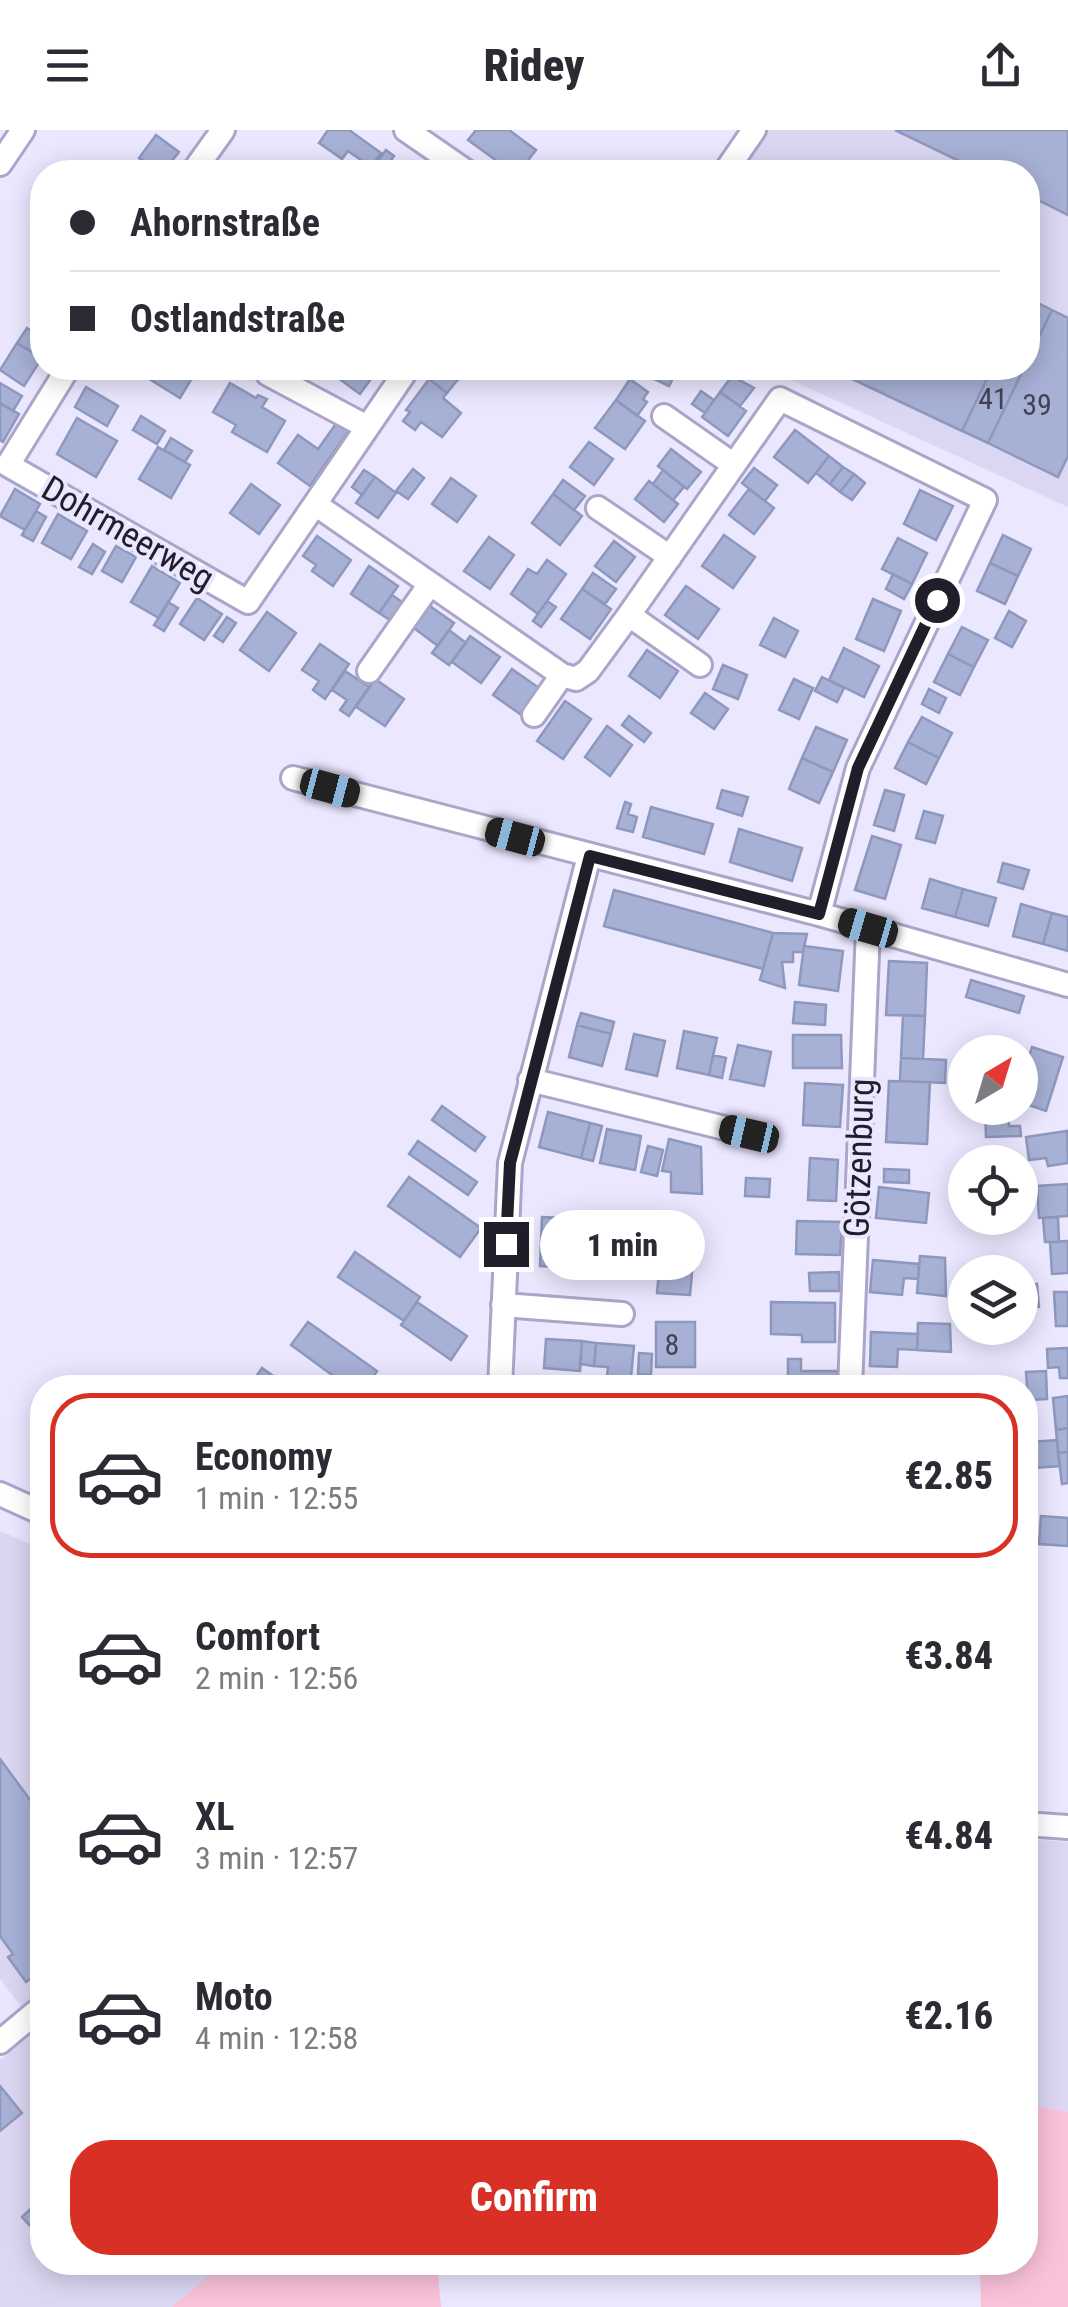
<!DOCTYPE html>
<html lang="en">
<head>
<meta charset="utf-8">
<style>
	:root { --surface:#fff; --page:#f2f2f3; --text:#2b2b33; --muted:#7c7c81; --line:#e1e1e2; --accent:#d93025 }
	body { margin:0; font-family:"Roboto Condensed",sans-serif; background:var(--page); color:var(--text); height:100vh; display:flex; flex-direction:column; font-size:38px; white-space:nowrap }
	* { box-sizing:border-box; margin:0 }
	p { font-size:32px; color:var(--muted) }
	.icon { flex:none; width:55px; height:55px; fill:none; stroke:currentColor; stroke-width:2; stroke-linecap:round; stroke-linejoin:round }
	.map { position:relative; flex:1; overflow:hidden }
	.drawer { position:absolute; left:30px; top:1245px; width:1008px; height:900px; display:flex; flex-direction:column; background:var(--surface); border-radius:40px; box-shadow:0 5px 25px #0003 }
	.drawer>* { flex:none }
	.hud { position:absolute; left:30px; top:30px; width:1010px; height:220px; border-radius:40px; box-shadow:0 5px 25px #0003; display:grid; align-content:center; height:220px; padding:0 40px; background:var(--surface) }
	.needle { width:65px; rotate:38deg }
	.fabs { position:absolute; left:948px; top:905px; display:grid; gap:20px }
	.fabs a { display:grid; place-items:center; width:90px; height:90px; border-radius:50%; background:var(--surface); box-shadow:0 5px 25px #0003; font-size:50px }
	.end { position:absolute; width:45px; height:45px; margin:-22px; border:12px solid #211e2c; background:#fff; box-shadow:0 0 0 5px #fff }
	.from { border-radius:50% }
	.bubble { position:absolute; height:70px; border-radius:35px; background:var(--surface); box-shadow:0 5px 25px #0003; font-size:32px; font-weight:800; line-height:70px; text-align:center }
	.car { position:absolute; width:30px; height:60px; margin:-30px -15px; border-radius:12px; box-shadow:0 0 8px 2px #0007; background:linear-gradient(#222 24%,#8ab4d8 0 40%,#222 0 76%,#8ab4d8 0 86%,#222 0) }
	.hud b { display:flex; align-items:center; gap:35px; height:95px; font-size:38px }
	.hud b+b { border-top:2px solid var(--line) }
	.hud i { width:25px; height:25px; background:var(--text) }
	ul { padding:18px 0 0; list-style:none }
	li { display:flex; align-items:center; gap:30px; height:165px; margin:0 20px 15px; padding:0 20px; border:5px solid transparent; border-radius:40px }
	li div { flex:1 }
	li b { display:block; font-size:38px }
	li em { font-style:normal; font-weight:800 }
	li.current { border-color:var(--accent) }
	li>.icon { width:90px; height:90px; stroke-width:1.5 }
	.action { display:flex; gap:20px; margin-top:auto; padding:20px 40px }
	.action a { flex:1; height:115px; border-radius:40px; background:var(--accent); color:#fff; font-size:40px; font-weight:800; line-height:115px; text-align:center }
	header { display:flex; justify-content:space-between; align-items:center; height:130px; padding:0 40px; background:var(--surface); font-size:45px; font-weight:800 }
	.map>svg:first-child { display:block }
</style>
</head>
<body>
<header><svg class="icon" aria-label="menu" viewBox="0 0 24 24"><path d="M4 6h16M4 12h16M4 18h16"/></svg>Ridey<svg class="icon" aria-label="share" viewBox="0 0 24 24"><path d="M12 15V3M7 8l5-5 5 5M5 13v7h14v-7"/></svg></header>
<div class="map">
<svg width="1068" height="2177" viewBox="0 0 1068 2177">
	<rect width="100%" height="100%" fill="#ebe7ff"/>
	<path fill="#dbd7f3" d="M759 0H1068V377L765 238H1028V42H730Z
		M0 1401 42 1419V2132L225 2133 172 2177H0V1930L38 1899 0 1849Z
		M1025 1709 1068 1712V1982L1025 1974Z"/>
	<path fill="#fac2d8" d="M1025 1974 1068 1982V2177H981L980 2133 1025 2132Z
		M225 2132 437 2133 441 2177H172Z"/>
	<path fill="#a7b1d6" stroke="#8e98bc" stroke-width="2.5" d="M328 0H349L381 23 371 37 348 21 342 29 319 13Z
		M476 0H509L536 20 519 42H512L468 10Z
		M895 0H1068V85L1028 65V42H982Z
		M156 5 179 22 163 42 139 28Z
		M386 20 394 26 382 42H369Z
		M1028 168 1052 180 1028 230Z
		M1052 180 1068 188V326L1058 347 988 313 1024 238H1028V230Z
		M27 198 42 208V228L17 213Z
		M17 213 42 228 24 256 0 240Z
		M158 238H198L180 268 151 250Z
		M339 238H379L360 264 334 245Z
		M439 238H445L459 248 447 263 429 249Z
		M637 238H678L669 256 635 240Z
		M829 238H992L962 301Z
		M992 238H1024L988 313 962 301Z
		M732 246 754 258 740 276 720 262Z
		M429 249 447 263 443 268 461 283 442 307 421 292 415 300 403 291 410 282 406 280Z
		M630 249 648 262 643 269 647 272 637 286 616 270Z
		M0 253 22 266 13 281 0 273Z
		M230 253 256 268 258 265 267 269 262 277 285 291 267 322 232 302 236 295 213 282Z
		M86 257 118 276 107 296 75 277Z
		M701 261 714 270 705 283 692 274Z
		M720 262 746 281 728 306 702 287Z
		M616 270 645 291 625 319 595 298Z
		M0 273 19 284 3 312 0 310Z
		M141 286 165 301 157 314 133 300Z
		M77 288 117 311 96 347 57 324Z
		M338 291 350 299 310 356 278 333 298 305 318 319Z
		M795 300 829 326 808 353 774 327Z
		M171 308 192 321 185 332 164 320Z
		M589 312 613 329 594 355 570 337Z
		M158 317 190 335 171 368 139 349Z
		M671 319 701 342 687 359 658 336Z
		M829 326 843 337 830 354 816 343Z
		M843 337 854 344 840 362 830 354Z
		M754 338 777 355 765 371 742 353Z
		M413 339 424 348 408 369 396 361Z
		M364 340 375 347 362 365 352 357Z
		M663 340 684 357 673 370 653 354Z
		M854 344 865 353 852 370 840 362Z
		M375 347 396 363 378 388 356 373Z
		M451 348 476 366 457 392 432 374Z
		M563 350 585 366 574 380 553 364Z
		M649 351 678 374 664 392 635 369Z
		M251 354 280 375 259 404 230 383Z
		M15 359 40 374 25 400 0 386Z
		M749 359 774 378 754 404 729 385Z
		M920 360 953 376 936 410 904 394Z
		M553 364 582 386 560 415 532 393Z
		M36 381 46 387 33 411 22 405Z
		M58 384 87 401 71 429 42 413Z
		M724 405 755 427 733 458 702 436Z
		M1003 405 1031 419 1018 446 990 433Z
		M317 406 351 430 333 456 312 441 316 435 303 426Z
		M489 407 514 425 490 459 464 441Z
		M898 408 927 423 912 454 882 439Z
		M614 411 635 427 616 452 595 436Z
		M93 414 105 422 92 444 79 437Z
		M116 416 136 427 122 452 102 441Z
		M547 430 566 444 538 484 511 464 528 439 537 444Z
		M990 433 1018 446 1005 474 977 461Z
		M152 436 180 453 159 488 131 472Z
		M369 436 398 456 379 483 351 464Z
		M593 443 616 459 605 474 582 459Z
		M893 444 912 454 904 469 886 459Z
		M686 456 719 479 698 509 665 485Z
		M582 459 611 479 590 509 561 489Z
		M392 465 405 474 393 492 379 483Z
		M197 468 222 484 204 510 180 494Z
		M873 469 901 481 884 521 856 509Z
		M547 471 556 477 541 497 533 491Z
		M168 472 178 478 164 501 154 495Z
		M427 474 454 493 438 516 411 496Z
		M1009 481 1026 491 1012 517 995 508Z
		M267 482 296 503 269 541 240 520Z
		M227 487 236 493 223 512 214 506Z
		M774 488 798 501 785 527 760 515Z
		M962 497 988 510 974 537 948 524Z
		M449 500 466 513 449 535 432 523Z
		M470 506 500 527 481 553 452 532Z
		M320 514 349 534 325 569 313 560 319 551 302 540Z
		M844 518 879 536 864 567 829 550Z
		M647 520 678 541 660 568 629 546Z
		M948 524 974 537 960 565 934 552Z
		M723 535 747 545 738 569 713 559Z
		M512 539 539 558 520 584 493 565Z
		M345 541 369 557 349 586 340 580 347 570 332 560Z
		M822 547 844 558 837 572 815 561Z
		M375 549 404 569 385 596 356 577Z
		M794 549 813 558 799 589 779 580Z
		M929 559 946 568 939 583 922 574Z
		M705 563 728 579 714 599 691 583Z
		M565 571 591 589 563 629 537 611Z
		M629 586 651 603 644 612 622 595Z
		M922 587 952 603 939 628 908 612Z
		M607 596 632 615 610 646 585 627Z
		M816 597 847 610 833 642 802 628Z
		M908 612 939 628 926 654 895 638Z
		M802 628 833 642 819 673 789 659Z
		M722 660 748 667 742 686 717 678Z
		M885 660 904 665 894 701 874 695Z
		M625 672 631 674 628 684 637 687 633 702 617 698Z
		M651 677 713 694 704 724 643 707Z
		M924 681 943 686 935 713 916 708Z
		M739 699 802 718 792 751 730 732Z
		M872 706 901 715 885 769 855 760Z
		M1003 733 1029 740 1023 759 998 752Z
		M930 749 963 759 955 787 922 778Z
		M963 759 996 768 988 796 955 787Z
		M614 760 773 803 763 839 604 796Z
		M1021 774 1052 783 1043 814 1013 806Z
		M1052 783 1068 787V821L1043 814Z
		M773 803 807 804 803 822H793V832H782L785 858 760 850Z
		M804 816 843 821 838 861 799 855Z
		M889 831 927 833 925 886 886 885Z
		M971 850 1024 866 1019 883 966 867Z
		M795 872 826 875 825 895 793 893Z
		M581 883 614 892 611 904 577 895Z
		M903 885 925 886 923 929 901 928Z
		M577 895 611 904 602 936 569 927Z
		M684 901 717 908 709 945 677 938Z
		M634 904 665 911 657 946 626 939Z
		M793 905H841L842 938H793Z
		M738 915 771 922 764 956 730 949Z
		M1032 917 1063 927 1046 981 1020 972V955Z
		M713 925 726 928 722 948 709 945Z
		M901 928 946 930 945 953 900 951Z
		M889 951 930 952 927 1014 886 1012Z
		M805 953 843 955 840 997 803 995Z
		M442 976 485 1007 475 1021 432 990Z
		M985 978H1008L1009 996H1020L1021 1006 986 1007Z
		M548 982 590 993 581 1028 539 1017Z
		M590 993 602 996 593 1031 581 1028Z
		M607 999 641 1006 635 1040 600 1033Z
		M1067 1001 1068 1033 1048 1036 1046 1028 1029 1030 1026 1007Z
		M669 1009 701 1017 702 1064 671 1062V1042L662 1041Z
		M418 1011 477 1052 468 1065 409 1024Z
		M648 1016 663 1020 657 1046 641 1042Z
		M810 1028 838 1030 836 1071 808 1070Z
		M884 1039 909 1040V1053L884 1052Z
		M409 1047 481 1098 460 1127 388 1076Z
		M746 1048 770 1049 769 1067 745 1066Z
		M1068 1054V1086L1039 1088 1037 1056Z
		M879 1057 929 1063 926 1093 876 1088Z
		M542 1087 583 1089 580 1138 540 1136Z
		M1058 1087 1059 1112H1045L1043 1088Z
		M797 1091 842 1092 840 1125 796 1124Z
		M1068 1111V1143L1052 1144 1050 1112Z
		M604 1114 628 1116 626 1146 602 1144Z
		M628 1116H638L636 1147 626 1146Z
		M355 1122 420 1167 404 1191 338 1147Z
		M920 1126 945 1128 946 1166 917 1163Z
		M643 1129 660 1130 658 1146 642 1145Z
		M660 1130 693 1132 690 1165 657 1163Z
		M873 1130 919 1134 918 1149 904 1148 902 1165 870 1162Z
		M839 1142V1161H810L809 1143Z
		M1037 1154 1039 1177 1020 1179V1156Z
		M1054 1162H1068V1196H1056Z
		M417 1172 467 1206 451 1230 401 1195Z
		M771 1172 835 1173V1212H802V1205L771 1204Z
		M308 1192 377 1241 366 1258H350L291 1215Z
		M656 1192H695V1237H656Z
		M918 1193 950 1194 951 1222 917 1220Z
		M871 1202 918 1204 917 1220 898 1219 897 1237 870 1236Z
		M546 1209 582 1211 580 1241 544 1238Z
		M582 1211 596 1213 594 1236 580 1234Z
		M596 1213 634 1216 630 1257 606 1256 608 1237 594 1236Z
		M1068 1218V1248H1060L1059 1237 1048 1238 1047 1219Z
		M639 1223 652 1224 651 1245H638Z
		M788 1229H801V1241H837V1258H788Z
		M262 1238 290 1258H263L253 1251Z
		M1046 1241 1047 1269 1028 1270 1026 1242Z
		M1068 1266V1298L1056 1300 1053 1268Z
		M1068 1298V1322L1058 1323 1056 1300Z
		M1057 1310 1060 1336 1034 1338 1032 1312Z
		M1068 1322V1353L1062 1354 1058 1323Z
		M1041 1386 1068 1388V1416L1039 1414Z
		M0 1629 42 1686V1840L26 1852 8 1827 13 1824 0 1806Z
		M0 1956 22 1983 0 2001Z
		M42 2068V2109L22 2087Z"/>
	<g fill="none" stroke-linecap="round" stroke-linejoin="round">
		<g stroke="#aba5ca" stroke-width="28">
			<path id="minor" d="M406 0 467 42
				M0 34 23 0
				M193 42 223 0
				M725 42 754 0
				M68 238 8 335 248 472 408 238
				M268 244 367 297
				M664 286 734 335
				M315 374 562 545 576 549 588 541 629 485 780 269 985 370 858 638 819 784
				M598 378 670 427
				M629 485 700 535
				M369 541 430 454
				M534 585 562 545
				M293 648 819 784 1068 855
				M530 950 749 1004
				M503 1175 622 1184
				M500 1258 510 1033 589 726
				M850 1258 868 798
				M0 1364 42 1383
				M1025 1694 1068 1697
				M0 1912 42 1877"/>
		</g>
		<use href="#minor" stroke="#fff" stroke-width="22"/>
	</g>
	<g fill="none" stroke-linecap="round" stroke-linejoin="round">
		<path stroke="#211e2c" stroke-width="12" d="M506 1114 510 1033 590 726 819 784 858 638 937 470"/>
	</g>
	<g text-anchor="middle" stroke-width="8" stroke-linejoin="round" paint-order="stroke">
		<g font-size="30" fill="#424356">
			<text x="993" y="279">41</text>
			<text x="1037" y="285">39</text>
			<text x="672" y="1225">8</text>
		</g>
		<g font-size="35" fill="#211e2c" stroke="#ebe7ff">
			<text transform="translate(128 403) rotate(30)" y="12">Dohrmeerweg</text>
			<text transform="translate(859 1028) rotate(-88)" y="12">Götzenburg</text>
		</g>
	</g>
</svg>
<div class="fabs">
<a><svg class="needle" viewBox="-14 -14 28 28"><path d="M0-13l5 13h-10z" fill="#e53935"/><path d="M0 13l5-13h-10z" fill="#7c7c81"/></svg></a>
<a><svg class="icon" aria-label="locate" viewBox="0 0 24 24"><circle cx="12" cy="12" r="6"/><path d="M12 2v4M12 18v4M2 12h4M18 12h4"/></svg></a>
<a><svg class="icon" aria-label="layers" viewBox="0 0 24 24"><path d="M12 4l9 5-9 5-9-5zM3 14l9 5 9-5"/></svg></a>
</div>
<i class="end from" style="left:937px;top:470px"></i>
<i class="end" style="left:506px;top:1114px"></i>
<div class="bubble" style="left:540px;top:1080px;width:165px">1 min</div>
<i class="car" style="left:330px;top:658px;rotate:105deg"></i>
<i class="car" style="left:515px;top:707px;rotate:285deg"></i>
<i class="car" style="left:868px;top:798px;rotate:286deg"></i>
<i class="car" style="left:749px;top:1004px;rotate:283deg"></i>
<div class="hud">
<b><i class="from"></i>Ahornstraße</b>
<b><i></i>Ostlandstraße</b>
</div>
<section class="drawer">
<ul>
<li class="current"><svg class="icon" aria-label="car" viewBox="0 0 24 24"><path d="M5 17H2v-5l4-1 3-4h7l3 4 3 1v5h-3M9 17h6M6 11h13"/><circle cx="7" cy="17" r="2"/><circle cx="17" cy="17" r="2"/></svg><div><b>Economy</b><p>1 min · 12:55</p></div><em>€2.85</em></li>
<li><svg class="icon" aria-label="car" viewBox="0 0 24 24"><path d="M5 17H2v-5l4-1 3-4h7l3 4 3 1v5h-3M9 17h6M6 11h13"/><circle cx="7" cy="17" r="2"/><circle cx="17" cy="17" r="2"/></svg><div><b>Comfort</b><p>2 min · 12:56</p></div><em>€3.84</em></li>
<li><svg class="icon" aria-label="car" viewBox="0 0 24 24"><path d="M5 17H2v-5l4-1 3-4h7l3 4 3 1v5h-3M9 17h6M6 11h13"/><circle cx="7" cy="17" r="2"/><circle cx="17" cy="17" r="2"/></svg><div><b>XL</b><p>3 min · 12:57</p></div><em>€4.84</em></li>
<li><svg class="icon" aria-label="car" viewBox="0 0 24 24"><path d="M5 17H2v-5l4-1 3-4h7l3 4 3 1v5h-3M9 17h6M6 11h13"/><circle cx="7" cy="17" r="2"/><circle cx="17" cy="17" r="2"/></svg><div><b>Moto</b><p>4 min · 12:58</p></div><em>€2.16</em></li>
</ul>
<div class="action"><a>Confirm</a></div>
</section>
</div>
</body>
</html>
